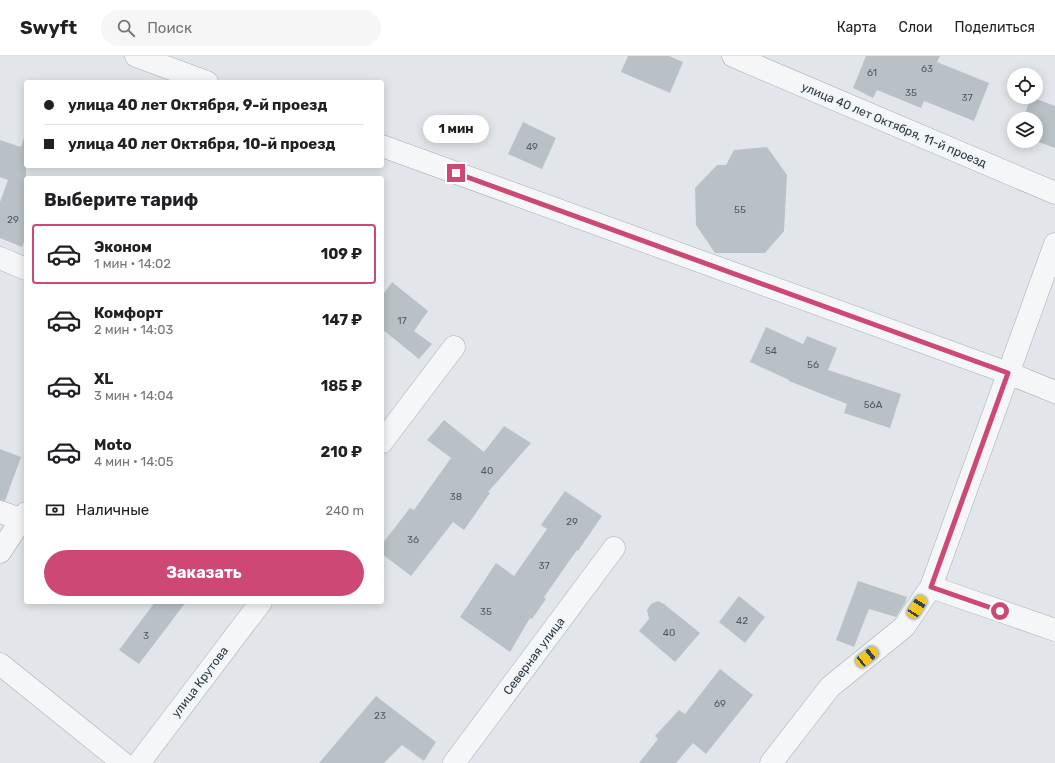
<!DOCTYPE html>
<html lang="ru">
<head>
<meta charset="utf-8">
<style>
	:root { --surface:#fff; --page:#f6f6f6; --text:#202124; --muted:#757577; --line:#e0e0e0; --accent:#cd4875 }
	body { margin:0; font-family:Rubik,sans-serif; background:var(--page); color:var(--text); height:100vh; display:flex; flex-direction:column; font-size:15px; white-space:nowrap }
	* { box-sizing:border-box; margin:0 }
	p { font-size:13px; color:var(--muted) }
	.icon { flex:none; width:22px; height:22px; fill:none; stroke:currentColor; stroke-width:2; stroke-linecap:round; stroke-linejoin:round }
	.map { position:relative; flex:1; overflow:hidden }
	.sheet { position:absolute; left:24px; top:120px; width:360px; height:428px; display:flex; flex-direction:column; background:var(--surface); border-radius:4px; box-shadow:0 2px 10px #0003 }
	.sheet>* { flex:none }
	.top-card { position:absolute; left:24px; top:24px; width:360px; height:88px; border-radius:4px; box-shadow:0 2px 10px #0003; display:grid; align-content:center; height:88px; padding:0 20px; background:var(--surface) }
	.tools { position:absolute; left:1007px; top:12px; display:grid; gap:8px }
	.tools a { display:grid; place-items:center; width:36px; height:36px; border-radius:50%; background:var(--surface); box-shadow:0 2px 10px #0003; font-size:20px }
	.end { position:absolute; width:18px; height:18px; margin:-9px; border:5px solid #cd4875; background:#fff; box-shadow:0 0 0 2px #fff }
	.from { border-radius:50% }
	.bubble { position:absolute; height:28px; border-radius:14px; background:var(--surface); box-shadow:0 2px 10px #0003; font-size:13px; font-weight:700; line-height:28px; text-align:center }
	.car { position:absolute; width:12px; height:24px; margin:-12px -6px; border-radius:5px; box-shadow:0 0 3px 1px #0007; background:linear-gradient(#f5c518 24%,#345 0 40%,#f5c518 0 76%,#345 0 86%,#f5c518 0) }
	.top-card b { display:flex; align-items:center; gap:14px; height:38px; font-size:15px }
	.top-card b+b { border-top:1px solid var(--line) }
	.top-card i { width:10px; height:10px; background:var(--text) }
	ul { padding:0; list-style:none }
	li { display:flex; align-items:center; gap:12px; height:60px; margin:0 8px 6px; padding:0 12px; border:2px solid transparent; border-radius:4px }
	li div { flex:1 }
	li b { display:block; font-size:15px }
	li em { font-style:normal; font-weight:700 }
	li.on { border-color:var(--accent) }
	li>.icon { width:36px; height:36px; stroke-width:1.5 }
	h2 { padding:0 20px; font-size:18px; line-height:48px }
	.pay { display:flex; align-items:center; gap:10px; height:44px; padding:0 20px; font-size:15px }
	.pay p { margin-inline-start:auto }
	.action { display:flex; gap:8px; margin-top:auto; padding:8px 20px }
	.action a { flex:1; height:46px; border-radius:24px; background:var(--accent); color:#fff; font-size:16px; font-weight:700; line-height:46px; text-align:center }
	header { display:flex; align-items:center; gap:24px; box-sizing:border-box; height:56px; padding:0 20px; background:var(--surface); border-bottom:1px solid var(--line) }
	header strong { font-size:19px }
	nav { display:flex; gap:22px; margin-inline-start:auto; font-size:14px }
	.search { width:280px; height:36px; background:var(--page); display:flex; align-items:center; gap:10px; box-sizing:border-box; padding:0 14px; border-radius:22px; color:var(--muted); font-size:15px }
	.map>svg:first-child { display:block }
</style>
</head>
<body>
<header>
<strong>Swyft</strong>
<div class="search"><svg class="icon" aria-label="search" viewBox="0 0 24 24"><circle cx="10" cy="10" r="6"/><path d="M15 15l6 6"/></svg>Поиск</div>
<nav><a>Карта</a><a>Слои</a><a>Поделиться</a></nav>
</header>
<div class="map">
<svg width="1055" height="707" viewBox="0 0 1055 707">
	<rect width="100%" height="100%" fill="#e2e6ea"/>
	<path fill="#b9c1c7" d="M628 0H669L683 6 670 37 621 16Z
		M866 0H940L937 6 989 27 974 65 924 45 921 52 877 34 873 42 853 32Z
		M1031 41 1055 50V92L1036 85V63H1023Z
		M523 66 556 82 542 113 508 98Z
		M24 82H26V180L22 191 0 182V146L8 124 0 121V84L21 91Z
		M767 91 787 119 784 175 765 197H715L696 169 695 132 717 109H726L734 94Z
		M392 226 428 255 414 275 432 288 419 303 382 273V240Z
		M766 271 803 288 807 280 837 292 828 314 901 338 890 372 844 357 847 348 789 325V324L750 306Z
		M444 364 484 396 504 370 531 387 488 436 490 437 464 474 453 466 411 520 382 498V488L410 452 414 454 451 402 427 384Z
		M0 393 21 401 5 445 0 444Z
		M565 435 602 460 578 495 577 494 544 541 546 543 532 563 530 562 510 596 460 561 496 507 514 520 547 473 541 469Z
		M858 525 907 541 905 547 896 561 869 553 854 591 836 584Z
		M739 540 765 561 745 587 719 566Z
		M658 545 664 548 700 577 675 606 639 575 649 563 647 554 651 548Z
		M155 546H186L139 608 119 594Z
		M720 613 753 639 706 698 693 687 676 707H639L658 683 655 680 679 654 685 658Z
		M376 640 436 686 424 705 402 689 384 707H319Z"/>
	<g fill="none" stroke-linecap="round" stroke-linejoin="round">
		<g stroke="#a7aeb4" stroke-width="23">
			<path id="minor" d="M136 0 207 26
				M733 0 1055 137
				M382 90 1008 317 1055 336
				M0 202 26 213
				M382 386 454 291
				M0 456 21 463
				M0 496 26 457
				M931 531 1055 574
				M0 608 123 707
				M139 707 261 546
				M454 707 614 492
				M771 707 830 631 904 571 931 531 1055 188"/>
		</g>
		<use href="#minor" stroke="#f4f6f8" stroke-width="22"/>
	</g>
	<g fill="none" stroke-linecap="round" stroke-linejoin="round">
		<path stroke="#cd4875" stroke-width="5" d="M456 117 1008 317 931 531 1000 555"/>
	</g>
	<g text-anchor="middle" stroke-width="4" stroke-linejoin="round" paint-order="stroke">
		<g font-size="10" fill="#4e5a63">
			<text x="927" y="16">63</text>
			<text x="872" y="20">61</text>
			<text x="911" y="40">35</text>
			<text x="967" y="45">37</text>
			<text x="532" y="94">49</text>
			<text x="740" y="157">55</text>
			<text x="13" y="167">29</text>
			<text x="402" y="268">17</text>
			<text x="771" y="298">54</text>
			<text x="813" y="312">56</text>
			<text x="873" y="352">56А</text>
			<text x="487" y="418">40</text>
			<text x="456" y="444">38</text>
			<text x="572" y="469">29</text>
			<text x="413" y="487">36</text>
			<text x="544" y="513">37</text>
			<text x="486" y="559">35</text>
			<text x="742" y="568">42</text>
			<text x="669" y="580">40</text>
			<text x="146" y="583">3</text>
			<text x="720" y="651">69</text>
			<text x="380" y="663">23</text>
		</g>
		<g font-size="12" fill="#2a3742" stroke="#f1f5f7">
			<text transform="translate(894 69) rotate(23)" y="4">улица 40 лет Октября, 11-й проезд</text>
			<text transform="translate(534 600) rotate(-53)" y="4">Северная улица</text>
			<text transform="translate(200 626) rotate(-53)" y="4">улица Крутова</text>
		</g>
	</g>
</svg>
<div class="tools">
<a><svg class="icon" aria-label="locate" viewBox="0 0 24 24"><circle cx="12" cy="12" r="6"/><path d="M12 2v4M12 18v4M2 12h4M18 12h4"/></svg></a>
<a><svg class="icon" aria-label="layers" viewBox="0 0 24 24"><path d="M12 4l9 5-9 5-9-5zM3 14l9 5 9-5"/></svg></a>
</div>
<i class="end from" style="left:1000px;top:555px"></i>
<i class="end" style="left:456px;top:117px"></i>
<div class="bubble" style="left:423px;top:59px;width:66px">1 мин</div>
<i class="car" style="left:917px;top:551px;rotate:33deg"></i>
<i class="car" style="left:867px;top:601px;rotate:51deg"></i>
<div class="top-card">
<b><i class="from"></i>улица 40 лет Октября, 9-й проезд</b>
<b><i></i>улица 40 лет Октября, 10-й проезд</b>
</div>
<section class="sheet">
<h2>Выберите тариф</h2>
<ul>
<li class="on"><svg class="icon" aria-label="car" viewBox="0 0 24 24"><path d="M5 17H2v-5l4-1 3-4h7l3 4 3 1v5h-3M9 17h6M6 11h13"/><circle cx="7" cy="17" r="2"/><circle cx="17" cy="17" r="2"/></svg><div><b>Эконом</b><p>1 мин · 14:02</p></div><em>109 ₽</em></li>
<li><svg class="icon" aria-label="car" viewBox="0 0 24 24"><path d="M5 17H2v-5l4-1 3-4h7l3 4 3 1v5h-3M9 17h6M6 11h13"/><circle cx="7" cy="17" r="2"/><circle cx="17" cy="17" r="2"/></svg><div><b>Комфорт</b><p>2 мин · 14:03</p></div><em>147 ₽</em></li>
<li><svg class="icon" aria-label="car" viewBox="0 0 24 24"><path d="M5 17H2v-5l4-1 3-4h7l3 4 3 1v5h-3M9 17h6M6 11h13"/><circle cx="7" cy="17" r="2"/><circle cx="17" cy="17" r="2"/></svg><div><b>XL</b><p>3 мин · 14:04</p></div><em>185 ₽</em></li>
<li><svg class="icon" aria-label="car" viewBox="0 0 24 24"><path d="M5 17H2v-5l4-1 3-4h7l3 4 3 1v5h-3M9 17h6M6 11h13"/><circle cx="7" cy="17" r="2"/><circle cx="17" cy="17" r="2"/></svg><div><b>Moto</b><p>4 мин · 14:05</p></div><em>210 ₽</em></li>
</ul>
<div class="pay"><svg class="icon" aria-label="cash" viewBox="0 0 24 24"><path d="M3 7h18v10H3z"/><circle cx="12" cy="12" r="2"/></svg>Наличные<p>240 m</p></div>
<div class="action"><a>Заказать</a></div>
</section>
</div>
</body>
</html>
